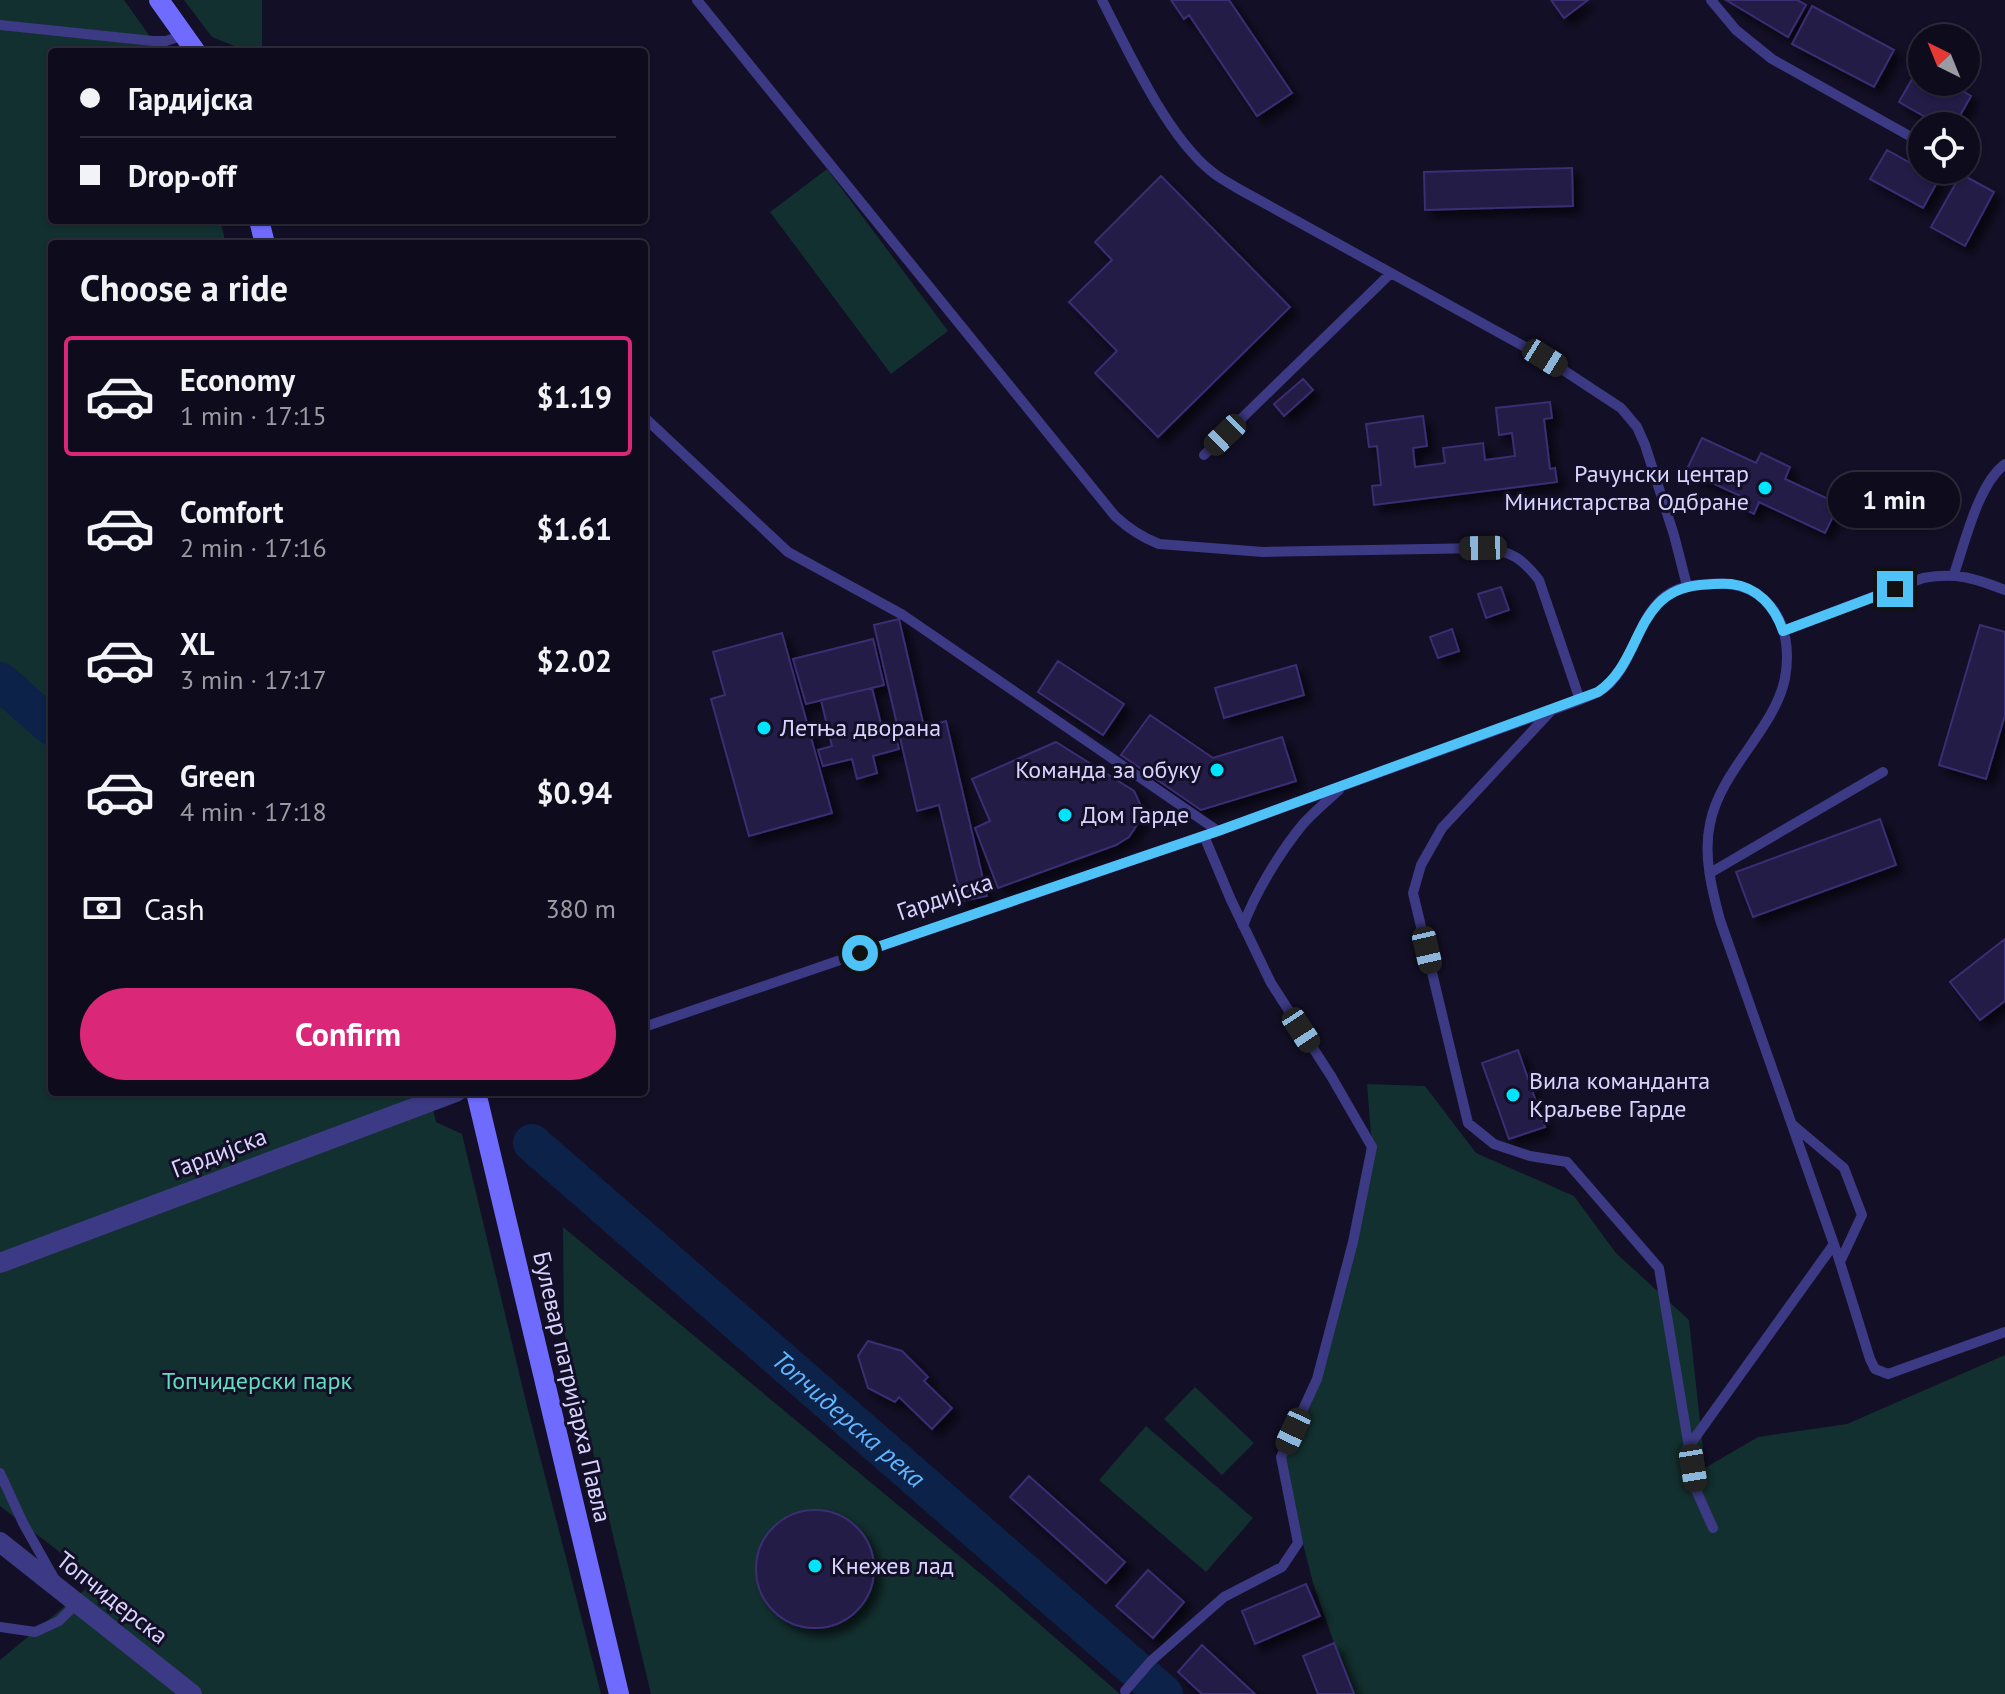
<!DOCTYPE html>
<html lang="en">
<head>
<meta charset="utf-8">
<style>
	:root { --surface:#0e0b1c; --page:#1c1929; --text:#f1f3f6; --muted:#9b9ba3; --line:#2e2b3b; --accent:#db2777 }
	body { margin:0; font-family:"PT Sans",sans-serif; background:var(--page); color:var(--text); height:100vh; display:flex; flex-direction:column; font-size:30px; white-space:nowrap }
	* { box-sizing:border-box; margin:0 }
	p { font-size:26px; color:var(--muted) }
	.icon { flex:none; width:44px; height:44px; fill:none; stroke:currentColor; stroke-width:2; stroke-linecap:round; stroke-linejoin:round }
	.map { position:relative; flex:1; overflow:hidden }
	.side { position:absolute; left:48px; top:240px; width:600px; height:856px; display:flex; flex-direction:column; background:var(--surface); border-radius:8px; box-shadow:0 2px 6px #0004,0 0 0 2px var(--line) }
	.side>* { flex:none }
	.hud { position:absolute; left:48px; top:48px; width:600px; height:176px; border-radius:8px; box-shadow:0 2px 6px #0004,0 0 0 2px var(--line); display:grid; align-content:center; height:176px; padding:0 32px; background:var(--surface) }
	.needle { width:52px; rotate:317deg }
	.tools { position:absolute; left:1908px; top:24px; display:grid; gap:16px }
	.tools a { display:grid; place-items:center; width:72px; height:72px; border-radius:50%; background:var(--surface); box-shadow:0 2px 6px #0004,0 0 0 2px var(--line); font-size:40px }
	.end { position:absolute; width:36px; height:36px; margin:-18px; border:10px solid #4fc3f7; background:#111; box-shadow:0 0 0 4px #111 }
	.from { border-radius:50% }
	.bubble { position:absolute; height:56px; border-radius:28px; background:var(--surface); box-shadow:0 2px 6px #0004,0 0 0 2px var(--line); font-size:26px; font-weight:700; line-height:56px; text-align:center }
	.car { position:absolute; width:24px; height:48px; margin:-24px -12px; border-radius:10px; box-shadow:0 0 6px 2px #0007; background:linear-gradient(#222 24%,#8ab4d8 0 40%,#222 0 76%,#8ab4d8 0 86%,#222 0) }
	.hud b { display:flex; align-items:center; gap:28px; height:76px; font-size:30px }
	.hud b+b { border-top:2px solid var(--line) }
	.hud i { width:20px; height:20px; background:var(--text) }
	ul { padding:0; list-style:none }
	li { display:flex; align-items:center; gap:24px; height:120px; margin:0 16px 12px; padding:0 16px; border:4px solid transparent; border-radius:8px }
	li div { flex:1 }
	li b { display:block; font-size:30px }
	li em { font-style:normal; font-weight:700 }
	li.current { border-color:var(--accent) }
	li>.icon { width:72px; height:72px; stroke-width:1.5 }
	h2 { padding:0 32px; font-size:36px; line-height:96px }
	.pay { display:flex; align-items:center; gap:20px; height:88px; padding:0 32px; font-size:30px }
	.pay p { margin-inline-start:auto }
	.primary-button { display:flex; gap:16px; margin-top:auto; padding:16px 32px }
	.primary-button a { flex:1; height:92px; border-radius:48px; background:var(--accent); color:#fff; font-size:32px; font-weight:700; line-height:92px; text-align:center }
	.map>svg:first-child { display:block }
</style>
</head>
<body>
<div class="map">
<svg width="2005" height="1694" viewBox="0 0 2005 1694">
	<defs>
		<filter id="shadow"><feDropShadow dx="7" dy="7" stdDeviation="4" flood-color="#0009"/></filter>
	</defs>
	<rect width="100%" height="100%" fill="#130f26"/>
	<path fill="#12302f" d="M0 0H124L161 52H52V220H220L226 244H52V1092H429L436 1122 462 1134 527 1406 601 1694H0V1660L88 1587 75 1564 0 1506Z
		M184 0H262V52H249L212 37Z
		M827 169 948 331 891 374 770 212Z
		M1367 1084 1425 1086 1476 1153 1574 1196 1616 1253 1689 1320 1705 1468 1758 1437 1847 1424 2005 1355V1694H1354L1334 1643 1313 1583 1281 1457 1317 1379 1372 1147Z
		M563 1227 992 1583 1120 1694H651L564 1331Z
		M1195 1387 1254 1443 1222 1475 1164 1419Z
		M1146 1426 1253 1518 1206 1572 1099 1480Z"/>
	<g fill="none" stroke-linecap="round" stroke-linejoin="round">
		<g stroke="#0c2248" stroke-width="38">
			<path d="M0 681 52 727"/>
			<path id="s1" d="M532 1143 1164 1694"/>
		</g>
	</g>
	<path fill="#241b47" stroke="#3b2d73" stroke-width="2" filter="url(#shadow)" d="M1171 0H1229L1292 93 1257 116 1189 15 1184 19Z
		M1551 0H1588L1564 18Z
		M1726 0H1797L1806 5 1788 37Z
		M1812 6 1894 50 1874 87 1792 44Z
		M1919 67 1922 68V82H1947L1971 96 1954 126H1941L1899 102Z
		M1887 150 1939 179 1923 208 1870 179Z
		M1572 168 1573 206 1425 210 1424 172Z
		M1961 174 1994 192 1965 246 1931 227Z
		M1161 176 1290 307 1158 437 1095 373 1117 351 1069 302 1112 260 1095 242Z
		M1303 379 1313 390 1284 416 1274 404Z
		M1550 402 1552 418 1544 419 1550 469 1555 468 1557 482 1374 505 1372 486 1381 485 1377 446 1369 447 1366 424 1423 416 1427 446 1413 448 1415 467 1445 463 1443 448 1483 443 1485 460 1515 456 1512 433 1499 435 1496 408Z
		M1702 438 1756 463 1761 453 1790 467 1785 479 1839 504 1825 533 1759 502 1754 514 1740 507 1745 498 1686 471Z
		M1501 587 1509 610 1486 618 1478 594Z
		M899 619 924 727 946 721 987 896 962 901 939 805 917 811 874 625Z
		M1980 625 2005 632V715L1986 779 1939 765Z
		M1452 629 1459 651 1438 658 1430 637Z
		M782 633 832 813 749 836 711 699 725 695 713 652Z
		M873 639 884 685 806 704 793 659Z
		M1058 661 1124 704 1103 735 1038 692Z
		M1296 665 1304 695 1224 718 1215 688Z
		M872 688 883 732 894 729 899 749 873 756 877 773 857 779 852 759 823 766 818 750 832 746 821 700Z
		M1150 715 1213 758 1282 737 1296 781 1201 810 1121 755Z
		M1056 742 1134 791 1143 810 1140 820 1129 837 1116 845 998 888 975 828 990 821 972 779Z
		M1880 819 1896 865 1753 917 1736 872Z
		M2005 939V1001L1980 1020 1950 982Z
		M1518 1050 1545 1127 1509 1139 1482 1063Z
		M868 1341 902 1351 928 1377 924 1381 952 1408 932 1429 899 1397 895 1402 868 1388 858 1356Z
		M1029 1476 1125 1562 1106 1583 1010 1497Z
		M756 1569a59 59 0 1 1 118 0a59 59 0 1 1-118 0Z
		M1148 1570 1184 1602 1153 1638 1116 1606Z
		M1306 1584 1320 1616 1255 1644 1242 1611Z
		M1334 1643 1354 1694H1318L1303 1656Z
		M1202 1645 1255 1694H1202L1178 1672Z"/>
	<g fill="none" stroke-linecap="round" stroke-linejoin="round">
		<path stroke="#3d3a85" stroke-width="10" d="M697 0 1115 516C1129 529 1141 537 1159 544L1263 552 1483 548C1511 551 1522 558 1539 580L1580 700
			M1102 0C1128 51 1167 136 1211 171 1219 178 1229 183 1237 188L1545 358 1621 408 1637 427 1645 445 1674 535 1687 586
			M1711 0 1736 30 1772 59 1922 143
			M0 25 153 41H166L184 35
			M644 417 788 552 903 615 1218 831
			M1204 455 1391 273
			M1954 574C1965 543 1978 484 2005 464
			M1783 631 1923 578C1956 572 1974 578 2005 590
			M1550 712 1442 828 1421 865 1413 893 1468 1123 1494 1144 1530 1156 1567 1162 1659 1268 1696 1490 1713 1528
			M1710 873 1883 772
			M1243 926C1255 893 1280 852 1303 824 1314 812 1327 801 1339 790
			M644 1027 1218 831 1580 700C1589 696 1599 693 1607 686 1635 662 1638 610 1672 592 1683 586 1695 585 1707 584 1767 578 1795 623 1785 678 1775 729 1720 770 1710 824 1703 855 1712 890 1720 920L1838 1256 1870 1359 1875 1369 1888 1374 2005 1332
			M1793 1125 1844 1168 1862 1215 1840 1262
			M1689 1446 1834 1244
			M0 1473 23 1523 54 1578
			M0 1627 35 1632 59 1621 77 1603
			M1125 1691 1151 1661 1224 1597 1282 1567 1298 1543 1281 1457 1317 1379 1353 1242 1372 1147 1331 1076 1271 983 1231 900 1204 836"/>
		<path stroke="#3d3a85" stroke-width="20" d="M0 1263 456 1092
			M0 1542 192 1694"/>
		<path stroke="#6f6bff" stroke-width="20" d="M159 0 196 52
			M259 220 265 244
			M476 1092 619 1694"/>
	</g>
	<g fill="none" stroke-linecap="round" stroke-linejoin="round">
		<path stroke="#4fc3f7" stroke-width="10" d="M860 953 1218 831 1598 692C1644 661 1633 591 1700 585 1711 584 1721 583 1731 584 1758 587 1775 607 1783 631L1895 589"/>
	</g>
	<g fill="#00e5ff" stroke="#130f26" stroke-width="3">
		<circle cx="1765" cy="488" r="8"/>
		<circle cx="764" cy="728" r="8"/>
		<circle cx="1217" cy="770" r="8"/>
		<circle cx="1065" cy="815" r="8"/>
		<circle cx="1513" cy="1095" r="8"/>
		<circle cx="815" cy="1566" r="8"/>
	</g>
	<g text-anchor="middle" stroke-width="6" stroke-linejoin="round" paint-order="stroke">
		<g font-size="24" fill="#d9d4ff" stroke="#130f26" text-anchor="start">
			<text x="1749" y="482" text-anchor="end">Рачунски центар<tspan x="1749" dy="28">Министарства Одбране</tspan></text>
			<text x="780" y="736">Летња дворана</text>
			<text x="1201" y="778" text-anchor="end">Команда за обуку</text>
			<text x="1081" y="823">Дом Гарде</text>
			<text x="1529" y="1089">Вила команданта<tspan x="1529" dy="28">Краљеве Гарде</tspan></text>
			<text x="831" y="1574">Кнежев лад</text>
		</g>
		<g font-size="24" fill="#d9d4ff" stroke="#130f26">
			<text transform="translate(945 897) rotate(-19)" y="8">Гардијска</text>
			<text transform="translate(219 1153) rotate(-21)" y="8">Гардијска</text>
			<text transform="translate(572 1387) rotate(77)" y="8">Булевар патријарха Павла</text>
			<text transform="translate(112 1598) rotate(38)" y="8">Топчидерска</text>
		</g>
		<g font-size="24" fill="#5fe0c0" stroke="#130f26">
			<text x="257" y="1389">Топчидерски парк</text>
		</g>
		<g font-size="26" font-style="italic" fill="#62b6ff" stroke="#130f26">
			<text dy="9" stroke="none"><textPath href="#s1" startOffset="420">Топчидерска река</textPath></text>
		</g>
	</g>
</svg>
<div class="tools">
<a><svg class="needle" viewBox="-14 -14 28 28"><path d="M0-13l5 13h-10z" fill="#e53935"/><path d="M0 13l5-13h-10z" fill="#9b9ba3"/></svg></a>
<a><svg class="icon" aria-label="locate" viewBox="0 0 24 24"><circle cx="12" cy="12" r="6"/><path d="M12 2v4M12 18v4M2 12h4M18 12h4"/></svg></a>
</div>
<i class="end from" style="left:860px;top:953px"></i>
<i class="end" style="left:1895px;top:589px"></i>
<div class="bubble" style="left:1828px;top:472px;width:132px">1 min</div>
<i class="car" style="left:1545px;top:358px;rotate:122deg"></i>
<i class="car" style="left:1225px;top:435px;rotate:226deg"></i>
<i class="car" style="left:1483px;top:548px;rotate:269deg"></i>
<i class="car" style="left:1427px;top:950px;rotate:167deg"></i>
<i class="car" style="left:1301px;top:1030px;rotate:147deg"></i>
<i class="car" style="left:1293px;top:1431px;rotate:205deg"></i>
<i class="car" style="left:1693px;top:1468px;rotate:171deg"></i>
<div class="hud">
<b><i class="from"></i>Гардијска</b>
<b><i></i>Drop-off</b>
</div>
<section class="side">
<h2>Choose a ride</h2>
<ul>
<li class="current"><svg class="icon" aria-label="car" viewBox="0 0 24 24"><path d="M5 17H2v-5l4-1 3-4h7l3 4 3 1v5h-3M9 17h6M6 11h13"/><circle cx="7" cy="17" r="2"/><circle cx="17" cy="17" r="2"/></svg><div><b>Economy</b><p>1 min · 17:15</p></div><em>$1.19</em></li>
<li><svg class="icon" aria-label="car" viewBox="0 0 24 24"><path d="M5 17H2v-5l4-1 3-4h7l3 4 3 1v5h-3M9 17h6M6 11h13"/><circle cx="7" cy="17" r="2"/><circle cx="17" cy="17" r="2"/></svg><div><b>Comfort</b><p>2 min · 17:16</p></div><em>$1.61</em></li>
<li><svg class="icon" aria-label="car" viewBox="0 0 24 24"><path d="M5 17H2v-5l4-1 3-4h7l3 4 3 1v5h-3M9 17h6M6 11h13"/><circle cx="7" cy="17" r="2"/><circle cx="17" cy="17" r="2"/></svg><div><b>XL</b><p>3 min · 17:17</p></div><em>$2.02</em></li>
<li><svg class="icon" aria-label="car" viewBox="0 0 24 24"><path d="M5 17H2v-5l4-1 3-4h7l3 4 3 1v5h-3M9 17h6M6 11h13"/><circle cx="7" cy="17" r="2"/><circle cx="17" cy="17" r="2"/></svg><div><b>Green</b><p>4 min · 17:18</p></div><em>$0.94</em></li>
</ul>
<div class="pay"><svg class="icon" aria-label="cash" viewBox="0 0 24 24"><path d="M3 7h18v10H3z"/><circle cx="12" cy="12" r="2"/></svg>Cash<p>380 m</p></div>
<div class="primary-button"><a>Confirm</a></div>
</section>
</div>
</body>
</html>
